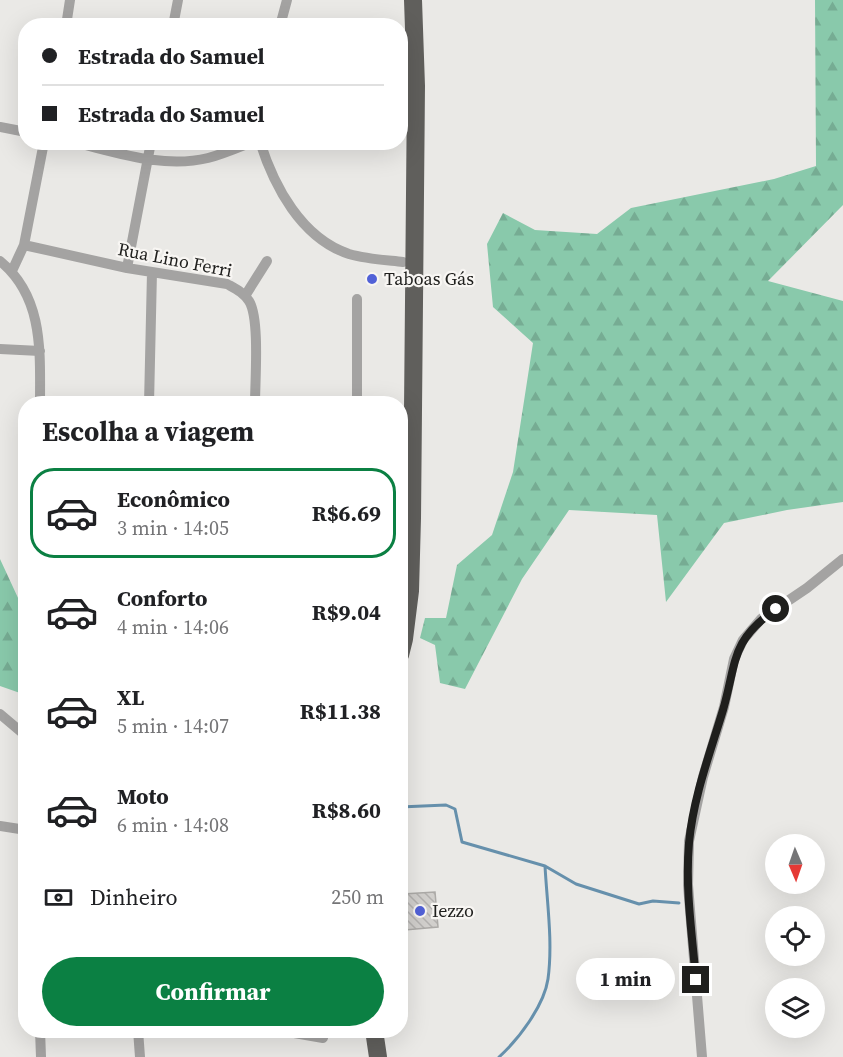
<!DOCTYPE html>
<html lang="pt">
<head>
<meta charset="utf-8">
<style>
	:root { --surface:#fff; --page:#f2f2f2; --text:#202124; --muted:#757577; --line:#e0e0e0; --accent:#0b8043 }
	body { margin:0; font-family:"Source Serif 4",serif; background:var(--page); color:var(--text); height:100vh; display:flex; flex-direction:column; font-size:22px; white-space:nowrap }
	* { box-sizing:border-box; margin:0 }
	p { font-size:20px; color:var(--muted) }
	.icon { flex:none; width:33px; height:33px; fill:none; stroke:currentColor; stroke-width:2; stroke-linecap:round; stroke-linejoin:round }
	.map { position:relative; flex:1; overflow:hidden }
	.panel { position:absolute; left:18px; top:396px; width:390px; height:642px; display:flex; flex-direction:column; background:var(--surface); border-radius:24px; box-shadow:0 6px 24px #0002 }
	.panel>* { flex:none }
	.hud { position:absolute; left:18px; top:18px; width:390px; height:132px; border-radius:24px; box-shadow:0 6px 24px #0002; display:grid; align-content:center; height:132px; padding:0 24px; background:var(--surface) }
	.needle { width:39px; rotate:178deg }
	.fabs { position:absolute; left:765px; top:834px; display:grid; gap:12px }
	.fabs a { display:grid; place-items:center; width:60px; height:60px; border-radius:50%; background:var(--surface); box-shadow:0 6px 24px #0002; font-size:30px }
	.end { position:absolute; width:27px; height:27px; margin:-14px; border:8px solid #1f1f1d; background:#fff; box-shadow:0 0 0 3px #fff }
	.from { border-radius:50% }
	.bubble { position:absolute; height:42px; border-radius:21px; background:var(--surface); box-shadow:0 6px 24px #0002; font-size:20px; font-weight:700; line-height:42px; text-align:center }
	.hud b { display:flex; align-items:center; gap:21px; height:57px; font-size:22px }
	.hud b+b { border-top:2px solid var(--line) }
	.hud i { width:15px; height:15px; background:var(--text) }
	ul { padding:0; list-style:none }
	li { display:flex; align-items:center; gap:18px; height:90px; margin:0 12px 9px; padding:0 12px; border:3px solid transparent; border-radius:24px }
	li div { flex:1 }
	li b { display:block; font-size:22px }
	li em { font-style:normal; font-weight:700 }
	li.selected { border-color:var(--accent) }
	li>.icon { width:54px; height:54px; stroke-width:1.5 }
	h2 { padding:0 24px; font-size:27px; line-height:72px }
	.pay { display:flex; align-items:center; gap:15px; height:66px; padding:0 24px; font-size:22px }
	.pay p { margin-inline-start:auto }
	.button { display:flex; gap:12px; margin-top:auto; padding:12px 24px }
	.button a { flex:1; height:69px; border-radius:36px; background:var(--accent); color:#fff; font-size:24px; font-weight:700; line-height:69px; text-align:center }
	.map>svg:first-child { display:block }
</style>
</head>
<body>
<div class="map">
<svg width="843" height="1057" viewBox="0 0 843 1057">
	<defs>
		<pattern id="forest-firs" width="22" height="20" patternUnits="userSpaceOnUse" patternTransform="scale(1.5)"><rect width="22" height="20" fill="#89c9ab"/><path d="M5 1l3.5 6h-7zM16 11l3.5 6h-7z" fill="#76ac93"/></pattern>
		<pattern id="building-back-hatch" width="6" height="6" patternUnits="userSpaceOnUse" patternTransform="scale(1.5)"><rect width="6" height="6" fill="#d1cfcc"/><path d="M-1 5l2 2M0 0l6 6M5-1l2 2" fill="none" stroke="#b3b1af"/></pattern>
	</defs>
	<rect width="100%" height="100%" fill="#eae9e6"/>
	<path fill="url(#forest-firs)" d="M815 0H843V205L768 281 843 301V502L787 510 724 523 666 602 657 515 569 510 522 579 465 689 440 683 435 645 420 638 425 618H446L457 565 492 535 513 472 533 343 493 307 487 244 503 213 535 230 597 234 631 208 774 179 816 166Z
		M0 559 25 613V713L20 693 0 686Z"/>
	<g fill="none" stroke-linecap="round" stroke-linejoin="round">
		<path stroke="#6690ac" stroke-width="3" d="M400 807 446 805 455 809 462 842 545 866 576 884 639 904 653 901 679 903
			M499 1057C518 1040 544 1006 548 979 553 942 547 903 545 866"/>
	</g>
	<path fill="url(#building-back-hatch)" stroke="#acaaa7" stroke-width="1.5" d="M435 892 438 927 405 930 403 894Z"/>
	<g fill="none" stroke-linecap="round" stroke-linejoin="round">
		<path stroke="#a4a3a2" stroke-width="10" d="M66 26 70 0
			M173 26 178 0
			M280 26 287 0
			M0 127 26 132
			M73 142C116 152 163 169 208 158 223 154 237 148 252 142
			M260 142C274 186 301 238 349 254 366 259 385 260 403 262
			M24 245 127 268 227 284C236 289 243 292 249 301 260 318 255 381 255 404
			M0 261C44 297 40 352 40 404
			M127 268 151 142
			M12 271 24 245 44 142
			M245 296 267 261
			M357 299V404
			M0 349 40 351
			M149 404 152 272
			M0 714 26 736
			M0 826 26 830
			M40 1030 41 1057
			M138 1030 140 1057
			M277 1030 323 1038
			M702 1057 688 885 689 841 703 777 724 707 734 659 743 640 761 619 807 588 843 559"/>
		<path stroke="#605f5c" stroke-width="18" d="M400 655 404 639 410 591 412 518 416 86 413 0
			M374 1030 378 1057"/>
	</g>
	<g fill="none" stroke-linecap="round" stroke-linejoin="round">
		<path stroke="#1f1f1d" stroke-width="8" d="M696 980C692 934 685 888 689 843 693 798 710 753 723 710 737 662 730 641 776 609"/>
	</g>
	<g fill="#5161d7" stroke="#f8f6f3" stroke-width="2">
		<circle cx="372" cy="279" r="6"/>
		<circle cx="420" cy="911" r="6"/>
	</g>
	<g text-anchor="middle" stroke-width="4.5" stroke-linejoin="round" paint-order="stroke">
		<g font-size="18" fill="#1f1f1d" stroke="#f8f6f3">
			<text transform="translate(175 260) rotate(11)" y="6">Rua Lino Ferri</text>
		</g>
		<g font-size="18" fill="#1f1f1d" stroke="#f8f6f3" text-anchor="start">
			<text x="384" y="285">Taboas Gás</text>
			<text x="432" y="917">Iezzo</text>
		</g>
	</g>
</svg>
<div class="fabs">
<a><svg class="needle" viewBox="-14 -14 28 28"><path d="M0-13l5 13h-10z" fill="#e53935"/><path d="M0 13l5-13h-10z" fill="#757577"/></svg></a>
<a><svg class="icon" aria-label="locate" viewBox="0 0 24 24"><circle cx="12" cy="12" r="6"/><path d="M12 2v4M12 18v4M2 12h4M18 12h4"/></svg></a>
<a><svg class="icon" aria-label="layers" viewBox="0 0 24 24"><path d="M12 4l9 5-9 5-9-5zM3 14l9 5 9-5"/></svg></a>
</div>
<i class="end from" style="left:776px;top:609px"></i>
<i class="end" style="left:696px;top:980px"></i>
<div class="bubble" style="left:576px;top:958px;width:99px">1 min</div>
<div class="hud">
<b><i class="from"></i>Estrada do Samuel</b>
<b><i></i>Estrada do Samuel</b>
</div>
<section class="panel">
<h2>Escolha a viagem</h2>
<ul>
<li class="selected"><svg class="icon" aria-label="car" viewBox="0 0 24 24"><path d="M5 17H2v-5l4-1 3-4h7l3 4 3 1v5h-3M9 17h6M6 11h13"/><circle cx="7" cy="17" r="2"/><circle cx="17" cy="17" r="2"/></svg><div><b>Econômico</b><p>3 min · 14:05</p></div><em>R$6.69</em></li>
<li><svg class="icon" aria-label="car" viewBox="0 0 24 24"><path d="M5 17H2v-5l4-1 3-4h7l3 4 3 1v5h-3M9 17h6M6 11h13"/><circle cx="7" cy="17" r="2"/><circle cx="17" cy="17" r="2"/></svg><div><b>Conforto</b><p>4 min · 14:06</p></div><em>R$9.04</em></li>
<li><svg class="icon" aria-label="car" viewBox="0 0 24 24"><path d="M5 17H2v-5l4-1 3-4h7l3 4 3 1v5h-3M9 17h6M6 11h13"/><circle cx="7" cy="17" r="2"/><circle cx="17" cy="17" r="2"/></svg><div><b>XL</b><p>5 min · 14:07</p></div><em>R$11.38</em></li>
<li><svg class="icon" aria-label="car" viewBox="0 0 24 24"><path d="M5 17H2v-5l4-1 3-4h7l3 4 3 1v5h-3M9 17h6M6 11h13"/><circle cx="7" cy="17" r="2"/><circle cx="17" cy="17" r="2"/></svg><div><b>Moto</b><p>6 min · 14:08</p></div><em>R$8.60</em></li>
</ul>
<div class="pay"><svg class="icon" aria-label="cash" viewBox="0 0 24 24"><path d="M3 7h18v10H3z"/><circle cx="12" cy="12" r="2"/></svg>Dinheiro<p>250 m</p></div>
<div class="button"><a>Confirmar</a></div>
</section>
</div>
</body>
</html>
